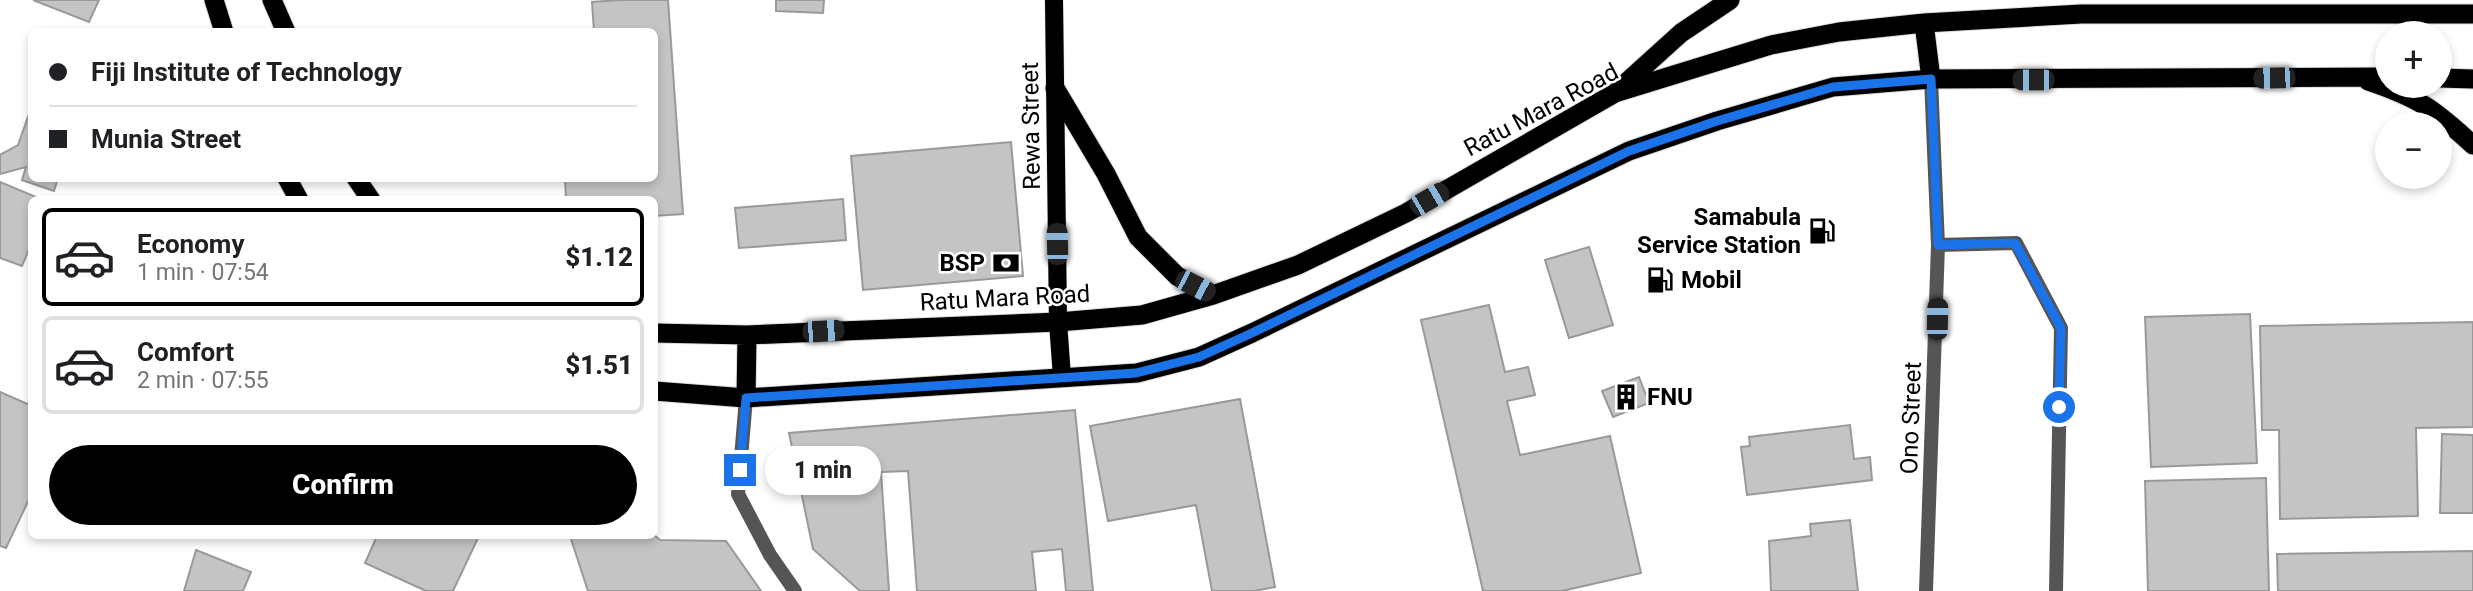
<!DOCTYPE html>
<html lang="en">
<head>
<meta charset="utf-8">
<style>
	:root { --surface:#fff; --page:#f2f2f2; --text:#202124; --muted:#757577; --line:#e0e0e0; --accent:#000 }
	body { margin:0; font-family:Roboto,sans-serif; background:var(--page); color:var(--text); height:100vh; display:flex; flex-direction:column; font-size:26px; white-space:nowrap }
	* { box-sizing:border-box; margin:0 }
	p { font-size:23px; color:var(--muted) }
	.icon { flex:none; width:38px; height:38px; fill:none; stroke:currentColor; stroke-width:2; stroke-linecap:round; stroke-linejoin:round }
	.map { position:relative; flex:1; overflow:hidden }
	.panel { position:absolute; left:28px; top:196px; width:630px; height:343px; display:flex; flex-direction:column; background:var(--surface); border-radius:10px; box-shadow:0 4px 10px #0003 }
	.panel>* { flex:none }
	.top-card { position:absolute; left:28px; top:28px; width:630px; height:154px; border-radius:10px; box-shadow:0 4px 10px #0003; display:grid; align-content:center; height:154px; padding:0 21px; background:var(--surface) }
	.buttons { position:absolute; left:2375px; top:21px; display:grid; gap:14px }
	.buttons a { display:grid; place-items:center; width:77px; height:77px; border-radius:50%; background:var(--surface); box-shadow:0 4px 10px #0003; font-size:35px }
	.end { position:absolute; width:32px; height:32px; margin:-16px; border:9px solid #1a73e8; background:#fff; box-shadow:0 0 0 4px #fff }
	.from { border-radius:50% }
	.bubble { position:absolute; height:49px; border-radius:24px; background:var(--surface); box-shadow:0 4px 10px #0003; font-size:23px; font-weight:800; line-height:49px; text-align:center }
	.car { position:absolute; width:21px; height:42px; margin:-21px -10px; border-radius:9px; box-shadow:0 0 5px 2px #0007; background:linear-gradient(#222 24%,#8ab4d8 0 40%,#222 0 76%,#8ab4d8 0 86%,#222 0) }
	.top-card b { display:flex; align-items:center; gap:24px; height:66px; font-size:26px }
	.top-card b+b { border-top:2px solid var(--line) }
	.top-card i { width:18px; height:18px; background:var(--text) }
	ul { padding:12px 0 0; list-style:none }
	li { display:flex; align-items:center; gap:21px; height:98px; margin:0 14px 10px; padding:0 7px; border:4px solid var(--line); border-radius:10px }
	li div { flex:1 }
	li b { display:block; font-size:26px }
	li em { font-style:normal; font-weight:800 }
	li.on { border-color:var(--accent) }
	li>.icon { width:63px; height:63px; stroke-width:1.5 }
	.cta { display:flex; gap:14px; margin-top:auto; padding:14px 21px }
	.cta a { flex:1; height:80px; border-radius:42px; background:var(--accent); color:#fff; font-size:28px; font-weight:800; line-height:80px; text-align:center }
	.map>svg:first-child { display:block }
</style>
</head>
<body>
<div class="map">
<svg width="2473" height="591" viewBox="0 0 2473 591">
	<rect width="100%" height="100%" fill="#fff"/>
	<path fill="#c4c4c4" stroke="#999" stroke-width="2" d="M33 0H99L89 22Z
		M618 0H668L683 214 654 216V200H566L565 178H654V32H594L592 2Z
		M776 0H824L823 13 776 11Z
		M30 111 32 178H58L54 191 22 180 26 167 0 174V155L18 145Z
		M1011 142 1023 276 863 290 851 156Z
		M0 182 43 200H32V242L22 266 0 258Z
		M843 199 846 240 739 248 735 208Z
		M1589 247 1613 325 1569 338 1545 260Z
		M1489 305 1505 372 1528 367 1535 395 1507 401 1520 455 1610 436 1641 573 1562 591H1483L1421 320Z
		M2250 314 2257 463 2151 467 2145 317Z
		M2473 322V427L2416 428 2418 516 2280 519 2279 430H2262L2260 326Z
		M1639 377 1649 403 1613 417 1602 391Z
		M0 392 32 406V493L6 548 0 546Z
		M1240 399 1275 587 1254 591H1212L1196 505 1108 521 1090 426Z
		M1075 410 1093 591H1066L1062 549 1032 552 1036 591H917L908 471 881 472 889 591H860L813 549 789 433Z
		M1850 425 1854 459 1870 457 1872 480 1747 495 1741 447 1750 446 1749 437Z
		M2442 434 2473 435V513H2440Z
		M2266 478 2269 591H2148L2145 481Z
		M1850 520 1858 591H1771L1769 541 1811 536 1810 524Z
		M654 535 660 540 726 541 761 591H588L570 536Z
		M377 536H479L453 591H426L365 563Z
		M196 550 251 572 243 591H184Z
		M2473 551V591H2278L2277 554Z"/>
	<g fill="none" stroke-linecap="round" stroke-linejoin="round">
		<g stroke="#dbdbdb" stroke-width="19">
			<path id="primary" d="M1054 0 1058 322 1062 377"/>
		</g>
		<g stroke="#dbdbdb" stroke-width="21">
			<path id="trunk" d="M214 0 224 32
				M272 0 286 32
				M1924 23 1931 79
				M2440 78 2473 79
				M2368 81C2419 98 2434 109 2473 145
				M1055 88 1106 174 1138 237 1177 276 1213 295
				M1618 90 1681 33 1730 0
				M287 178 299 200
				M356 178 371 200
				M654 333 747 335 1058 322 1142 315 1213 295 1298 265 1406 213 1615 93 1771 45 1839 32 1924 23 2081 14H2473
				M654 391 746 398 1137 373 1199 357 1252 333 1629 151 1717 121 1833 87 1931 79 2387 77
				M746 398 747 335"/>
		</g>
		<path stroke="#555" stroke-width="14" d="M1938 245 2016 243 2061 328 2056 591"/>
		<path stroke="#555" stroke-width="14" d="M746 398 738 494 770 555 795 591
			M1926 591 1938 245 1931 79"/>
		<use href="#primary" stroke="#000" stroke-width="18"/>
		<use href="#trunk" stroke="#000" stroke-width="19"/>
	</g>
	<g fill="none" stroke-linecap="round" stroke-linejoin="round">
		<path stroke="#1a73e8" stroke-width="9" d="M740 470 746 398 1136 373 1199 357 1252 333 1629 151 1717 121 1833 87 1931 79 1938 245 2015 243 2061 328 2059 407"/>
	</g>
	<defs>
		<g id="fuel-bare" transform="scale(2.1)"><path d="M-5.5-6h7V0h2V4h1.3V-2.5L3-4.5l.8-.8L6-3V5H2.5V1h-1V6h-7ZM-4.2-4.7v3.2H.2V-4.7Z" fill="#000" stroke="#fff" stroke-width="2.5" paint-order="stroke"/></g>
		<g id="bank-bare" transform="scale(2.1)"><path d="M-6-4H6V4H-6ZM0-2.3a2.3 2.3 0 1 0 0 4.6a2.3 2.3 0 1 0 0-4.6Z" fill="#000" stroke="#fff" stroke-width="2.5" paint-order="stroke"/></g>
		<g id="building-bare" transform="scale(2.1)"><path d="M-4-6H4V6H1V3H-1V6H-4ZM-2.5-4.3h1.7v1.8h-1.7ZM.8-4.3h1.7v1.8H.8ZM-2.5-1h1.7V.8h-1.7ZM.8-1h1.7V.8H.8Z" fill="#000" stroke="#fff" stroke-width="2.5" paint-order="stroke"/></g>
	</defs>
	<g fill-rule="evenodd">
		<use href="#fuel-bare" x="1822" y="231"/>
		<use href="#bank-bare" x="1006" y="263"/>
		<use href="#fuel-bare" x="1660" y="280"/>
		<use href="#building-bare" x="1626" y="397"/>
	</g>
	<g text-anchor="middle" stroke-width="5" stroke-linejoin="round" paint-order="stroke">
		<g font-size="24" fill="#000" stroke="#fff">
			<text transform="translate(1541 110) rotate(-28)" y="8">Ratu Mara Road</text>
			<text transform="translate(1031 126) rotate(-91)" y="8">Rewa Street</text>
			<text transform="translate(1005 298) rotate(-3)" y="8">Ratu Mara Road</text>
			<text transform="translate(1911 418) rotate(-88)" y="8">Ono Street</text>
		</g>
		<g font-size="24" font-weight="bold" fill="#000" stroke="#fff" text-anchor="end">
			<text x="1801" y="225">Samabula<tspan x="1801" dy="28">Service Station</tspan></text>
			<text x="985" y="271">BSP</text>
			<text x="1681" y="288" text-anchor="start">Mobil</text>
			<text x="1647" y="405" text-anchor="start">FNU</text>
		</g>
	</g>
</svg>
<div class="buttons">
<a>+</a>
<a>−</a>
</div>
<i class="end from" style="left:2059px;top:407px"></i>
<i class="end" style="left:740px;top:470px"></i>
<div class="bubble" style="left:765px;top:446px;width:116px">1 min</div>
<i class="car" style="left:2274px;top:78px;rotate:269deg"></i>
<i class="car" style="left:2033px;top:80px;rotate:270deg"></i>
<i class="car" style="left:1429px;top:199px;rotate:60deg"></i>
<i class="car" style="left:1057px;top:244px;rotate:359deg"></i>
<i class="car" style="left:1195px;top:286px;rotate:117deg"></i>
<i class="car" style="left:1937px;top:319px;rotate:1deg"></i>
<i class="car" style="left:823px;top:331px;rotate:86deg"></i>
<div class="top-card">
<b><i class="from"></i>Fiji Institute of Technology</b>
<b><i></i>Munia Street</b>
</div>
<section class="panel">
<ul>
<li class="on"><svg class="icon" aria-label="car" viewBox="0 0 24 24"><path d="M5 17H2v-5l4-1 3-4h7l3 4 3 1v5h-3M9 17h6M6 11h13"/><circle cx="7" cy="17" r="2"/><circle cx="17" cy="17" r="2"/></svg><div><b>Economy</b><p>1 min · 07:54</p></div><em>$1.12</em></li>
<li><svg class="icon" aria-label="car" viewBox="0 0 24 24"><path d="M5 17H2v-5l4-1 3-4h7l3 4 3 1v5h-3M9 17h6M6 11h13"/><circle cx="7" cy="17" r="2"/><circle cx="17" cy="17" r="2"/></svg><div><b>Comfort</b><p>2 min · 07:55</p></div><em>$1.51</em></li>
</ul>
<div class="cta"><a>Confirm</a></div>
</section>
</div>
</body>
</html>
